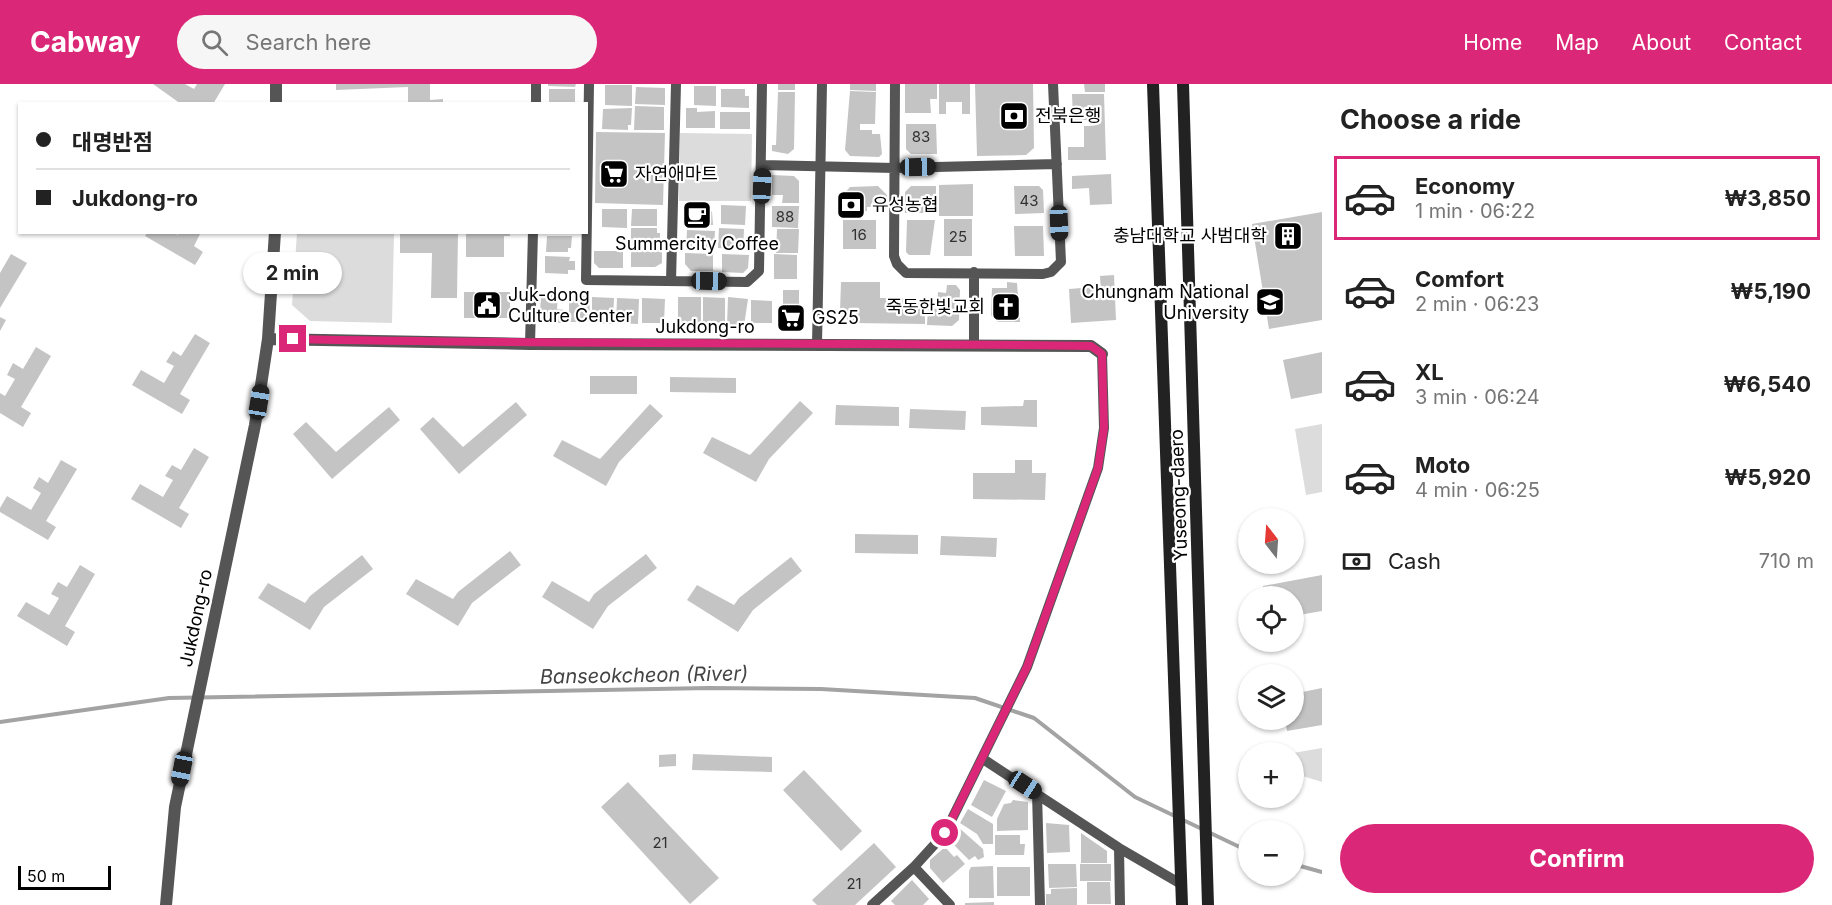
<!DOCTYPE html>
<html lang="en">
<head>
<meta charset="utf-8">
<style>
	:root { --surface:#fff; --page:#f6f6f6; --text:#222; --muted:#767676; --line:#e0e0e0; --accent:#db2777 }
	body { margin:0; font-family:Inter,"Noto Sans KR",sans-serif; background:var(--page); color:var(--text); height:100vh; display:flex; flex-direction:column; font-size:22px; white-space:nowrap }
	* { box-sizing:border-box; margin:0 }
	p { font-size:20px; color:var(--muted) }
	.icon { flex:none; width:33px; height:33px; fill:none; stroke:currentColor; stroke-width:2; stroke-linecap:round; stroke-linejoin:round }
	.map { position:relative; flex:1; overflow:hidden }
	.panel { display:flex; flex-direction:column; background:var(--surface); width:510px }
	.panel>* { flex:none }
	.top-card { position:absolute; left:18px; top:18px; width:570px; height:132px; border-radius:0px; box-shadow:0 2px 4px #0004; display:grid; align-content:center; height:132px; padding:0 18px; background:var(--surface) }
	.needle { width:39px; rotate:343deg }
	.buttons { position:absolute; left:1238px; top:424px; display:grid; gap:12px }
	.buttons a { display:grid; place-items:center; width:66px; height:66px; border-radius:50%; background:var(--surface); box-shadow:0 2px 4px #0004; font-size:30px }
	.scale { position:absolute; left:18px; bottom:15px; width:93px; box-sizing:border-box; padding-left:6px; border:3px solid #000; border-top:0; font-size:16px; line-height:21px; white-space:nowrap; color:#000; -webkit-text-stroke:4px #fff; paint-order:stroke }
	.end { position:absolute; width:27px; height:27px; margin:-14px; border:8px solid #db2777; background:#fff; box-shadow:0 0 0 3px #fff }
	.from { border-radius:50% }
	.bubble { position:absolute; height:42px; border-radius:21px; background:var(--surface); box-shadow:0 2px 4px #0004; font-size:20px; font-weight:700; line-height:42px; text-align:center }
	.car { position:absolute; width:18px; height:36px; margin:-18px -9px; border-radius:8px; box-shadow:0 0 4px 2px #0007; background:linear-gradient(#222 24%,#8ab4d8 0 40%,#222 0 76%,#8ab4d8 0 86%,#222 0) }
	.top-card b { display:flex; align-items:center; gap:21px; height:57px; font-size:22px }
	.top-card b+b { border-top:2px solid var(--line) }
	.top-card i { width:15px; height:15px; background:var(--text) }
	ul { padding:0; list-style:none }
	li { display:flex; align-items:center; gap:18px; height:84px; margin:0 12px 9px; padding:0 6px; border:3px solid transparent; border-radius:0px }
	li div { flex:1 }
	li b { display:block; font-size:22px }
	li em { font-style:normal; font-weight:700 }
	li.selected { border-color:var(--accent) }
	li>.icon { width:54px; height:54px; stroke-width:1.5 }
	h2 { padding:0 18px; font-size:27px; line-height:72px }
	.pay { display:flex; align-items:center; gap:15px; height:66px; padding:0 18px; font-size:22px }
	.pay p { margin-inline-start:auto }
	.action { display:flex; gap:12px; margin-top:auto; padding:12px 18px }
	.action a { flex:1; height:69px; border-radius:36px; background:var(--accent); color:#fff; font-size:24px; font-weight:700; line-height:69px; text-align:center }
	header { display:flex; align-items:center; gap:36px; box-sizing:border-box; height:84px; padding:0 30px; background:var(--accent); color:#fff }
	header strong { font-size:28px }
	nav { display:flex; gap:33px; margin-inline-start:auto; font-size:21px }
	.search { width:420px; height:54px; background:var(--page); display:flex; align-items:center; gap:15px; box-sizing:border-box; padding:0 21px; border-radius:33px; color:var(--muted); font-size:22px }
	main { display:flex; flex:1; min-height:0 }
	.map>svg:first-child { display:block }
</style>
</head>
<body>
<header>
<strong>Cabway</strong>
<div class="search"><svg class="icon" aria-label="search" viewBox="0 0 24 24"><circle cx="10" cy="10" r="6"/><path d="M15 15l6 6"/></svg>Search here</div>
<nav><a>Home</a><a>Map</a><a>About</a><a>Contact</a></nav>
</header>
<main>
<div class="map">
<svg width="1322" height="821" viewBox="0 0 1322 821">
	<rect width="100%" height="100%" fill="#fff"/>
	<path fill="#dcdcdc" d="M680 49 752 50 751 117H679Z
		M297 149H394L392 239 310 237 292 221Z
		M1322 340V408L1306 411 1295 345Z
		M1322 664V698L1293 689V669Z"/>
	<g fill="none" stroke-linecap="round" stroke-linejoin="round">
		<path stroke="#a3a3a3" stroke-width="4" d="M0 638 169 614 709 604 821 605 975 614 1034 634 1135 713 1248 767
			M1293 780 1322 788"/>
	</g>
	<path fill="#c4c4c4" d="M153 0H185L194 5 197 0H225L213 20H181Z
		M336 0H430V16L443 15V20H408V3L336 6Z
		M548 0H576L575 3 548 2Z
		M778 0H795V6H778Z
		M850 0H876V7L850 6Z
		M905 0H937V15H930L931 29H905Z
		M939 0H970V30H962V18H946V30H939Z
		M975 0H1033L1034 64 1026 71 977 72Z
		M1084 0H1105V8H1085Z
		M605 1H632V22L605 21Z
		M694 2H716V22L694 21Z
		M636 3 665 4V21L635 20Z
		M549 5H575V20H549Z
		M721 5H745V12H749V24L721 23Z
		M850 7 876 8 875 40H860V46H872V50H880L882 70 879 73 850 72 845 66Z
		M778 8H795L794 65 788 70 772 67V61H776Z
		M1072 10H1104L1106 76H1068V63H1084V42H1097L1090 41V36H1073Z
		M635 22 664 23V46H634Z
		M632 24 631 41H628V46L602 45 603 25Z
		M686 24H697V28L715 27V44H686Z
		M720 28H750V45H720Z
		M906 40H936L937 70H911L906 65Z
		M596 48 665 49 663 121 595 119Z
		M1111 90 1112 120 1090 121 1089 104 1072 105V92Z
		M772 91 794 92 799 97V119H782L783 111H772Z
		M973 100V132H939V101Z
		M878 102 887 111V119L872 118 871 123H867V127H858V135H842L843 111 850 103Z
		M911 102H936V129H905V108Z
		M1014 102H1039L1043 106 1044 129 1015 130Z
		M721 121 746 122 745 141 721 140Z
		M772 122H799L798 144 772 143Z
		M687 123H707L712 128 713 141H686Z
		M602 125H627V144L602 143Z
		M632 125H657V142H631Z
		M1322 128V236L1269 245 1252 140Z
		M944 135H972V172H944Z
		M843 136H876V165H843Z
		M907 136H935L930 171H909L906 168Z
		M1014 142H1043L1044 172H1015Z
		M631 144H657V149H660V163L631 162Z
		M719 144 744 145 743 165 718 164Z
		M777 145H799L798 169H776Z
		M687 146 715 147 714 164H686Z
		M148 148H173L178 151 179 148H201L194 162 203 168 195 181 145 152Z
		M400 148H458L457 214H431L432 169H400Z
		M466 148H510V152H504V173H466Z
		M547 152H572L571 164H568V168H546Z
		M631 164 662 165V179L655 183H631Z
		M594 167H623V184H599L594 179Z
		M685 169 713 170V187H691L685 180Z
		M11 170 27 179 0 224V189Z
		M722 170 749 171 748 184 743 189 722 188Z
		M774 170 797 171V195H774Z
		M545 172 570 173 569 177H575V186H568V190L545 189Z
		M1114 191 1116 236 1071 239 1069 205 1094 203V208L1101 207 1100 192Z
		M841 198H880V214H925V240L851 239 840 228Z
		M1007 198 1017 199 1020 238H998L991 231 992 204H1007Z
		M947 201H956L960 206 959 236 952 242 927 241 928 224 937 225 938 208 946 209Z
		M783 206H799V229L788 239H779V233H783Z
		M464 208H510V234H464Z
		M541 209 558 210 557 225 565 226 564 239H548L540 231Z
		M569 212H590L589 238H569Z
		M592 213 614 214 613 240 592 239Z
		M678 213H701V241H678Z
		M703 213 725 214V242H703Z
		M728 213 748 215 744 242 727 241Z
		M617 214 639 215 638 240 616 239Z
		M642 214 665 215 664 239H642Z
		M751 216 772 217V239H751Z
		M0 233 6 236 0 247Z
		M195 250 210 259 180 310 190 316 182 330 132 301 141 286 164 299 174 282 166 278 173 267 181 272Z
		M36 263 51 272 21 323 31 329 23 343 0 329V309L5 312 15 295 7 291 13 279 23 285Z
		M1322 268V309L1291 315 1283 276Z
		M590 292H637V310H590Z
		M670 293 736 294V309L670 308Z
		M1024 316H1037V343L981 341V323L1023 322Z
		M800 317 813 329 769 375 756 398 703 369 712 353 750 371Z
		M516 318 527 331 459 390 420 345 433 333 463 363Z
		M650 320 663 332 619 378 606 402 553 372 562 356 600 375Z
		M836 321 899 323V342L835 341Z
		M389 323 400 336 332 395 293 350 306 338 336 368Z
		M910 325 966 327 965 346 909 344Z
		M194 364 209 373 179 424 189 430 181 444 131 415 140 400 163 413 173 396 165 392 172 381 181 386Z
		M61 376 77 385 46 437 56 443 48 456 0 428V424L7 412 31 426 41 409 33 404 39 393 48 399Z
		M1015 376H1032V389H1046L1045 416 973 415V389H1015Z
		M855 450 918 451V470L855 469Z
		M941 452 997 454 996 473 940 471Z
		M510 467 521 481 472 519 458 542 406 510 416 495 453 515 458 508Z
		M646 470 657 484 608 522 593 545 542 513 552 497 589 518 594 510Z
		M362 471 373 485 324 523 310 546 258 514 268 499 305 519 310 512Z
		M791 473 802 487 753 526 738 548 687 516 697 501 734 521 739 514Z
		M80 481 95 490 65 542 75 548 67 562 17 532 26 518 49 531 59 514 51 510 58 498 67 503Z
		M1322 491V527L1293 532V513H1265L1263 502Z
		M1322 604V641L1287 647 1285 636H1293V610Z
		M676 670V682L659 683V671Z
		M693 670 772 673V688L692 686Z
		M804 686 862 747 841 767 783 706Z
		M984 696 1006 707 992 733 971 721Z
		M628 698 719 794 690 820 601 723Z
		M1013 716 1028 718V746L997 747V735L1004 720 1011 719Z
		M968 725 993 740V760H983L977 750 960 739Z
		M1046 739 1069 741 1070 768 1047 769Z
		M958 743 983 765 984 773 978 776 975 772 969 776 950 757Z
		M1081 749 1107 767V779H1081Z
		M995 751H1020V760H1025L1024 771H995Z
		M874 759 896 783 855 821H817L812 816Z
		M945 763 954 773 957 771 965 780 943 799 930 784V776Z
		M1048 780H1076L1077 803 1049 804Z
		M1080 780H1111V797H1080Z
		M993 782 994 814H969V787L971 783Z
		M997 783H1030V812H997Z
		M912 796 929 815 923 821H895L891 817Z
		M1087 798H1110L1111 820H1087Z
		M1077 804V821H1046V810H1051V805Z
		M994 818V821H965V819Z"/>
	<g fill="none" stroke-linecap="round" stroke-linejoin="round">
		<path stroke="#555" stroke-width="10" d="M589 0 586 196 747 198 759 187 762 0
			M895 0 894 172 897 180 906 189 1043 190 1051 188 1061 178 1053 0
			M536 20V0
			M762 81 895 84 1057 80
			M974 188V260
			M671 197 676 0
			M530 260 533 148
			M817 261 822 0
			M983 675 1119 764 1181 800
			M1037 709 1040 821
			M1119 764 1120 821
			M914 783 950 821
			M872 821 914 783 945 749 1027 583 1098 384 1104 344 1102 270"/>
		<path stroke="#555" stroke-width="12" d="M276 0V20
			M268 255 530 260 1091 262 1102 270
			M166 821 175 723 255 341 268 255 275 148"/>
		<path stroke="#222" stroke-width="12" d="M1153 0 1182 821
			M1183 0 1208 821"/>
	</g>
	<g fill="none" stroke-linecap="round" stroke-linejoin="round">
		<path stroke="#db2777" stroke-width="8" d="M293 255C559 261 825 258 1091 262L1102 270 1104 344 1098 384 1027 583 945 749"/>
	</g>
	<defs>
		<g id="bank-square" transform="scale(1.5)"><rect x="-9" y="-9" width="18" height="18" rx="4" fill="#000" stroke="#fff"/><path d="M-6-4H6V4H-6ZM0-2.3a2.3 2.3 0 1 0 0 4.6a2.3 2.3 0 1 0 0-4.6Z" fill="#fff"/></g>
		<g id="supermarket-square" transform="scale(1.5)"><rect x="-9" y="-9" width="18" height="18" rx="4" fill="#000" stroke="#fff"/><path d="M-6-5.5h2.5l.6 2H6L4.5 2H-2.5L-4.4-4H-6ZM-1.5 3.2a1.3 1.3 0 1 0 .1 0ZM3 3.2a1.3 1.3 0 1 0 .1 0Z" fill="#fff"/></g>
		<g id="cafe-square" transform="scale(1.5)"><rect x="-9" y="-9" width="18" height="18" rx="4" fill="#000" stroke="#fff"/><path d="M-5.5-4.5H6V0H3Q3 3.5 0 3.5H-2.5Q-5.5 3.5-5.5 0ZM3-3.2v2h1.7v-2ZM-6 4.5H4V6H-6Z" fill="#fff"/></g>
		<g id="building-square" transform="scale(1.5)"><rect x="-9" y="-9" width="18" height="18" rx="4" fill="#000" stroke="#fff"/><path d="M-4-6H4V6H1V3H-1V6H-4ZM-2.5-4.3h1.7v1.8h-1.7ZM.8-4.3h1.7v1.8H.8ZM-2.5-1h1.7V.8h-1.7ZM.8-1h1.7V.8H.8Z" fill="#fff"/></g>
		<g id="university-square" transform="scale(1.5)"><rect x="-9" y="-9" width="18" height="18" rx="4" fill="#000" stroke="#fff"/><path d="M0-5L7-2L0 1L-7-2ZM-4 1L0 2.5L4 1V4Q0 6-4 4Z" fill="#fff"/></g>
		<g id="civic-square" transform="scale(1.5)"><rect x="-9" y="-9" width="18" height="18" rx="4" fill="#000" stroke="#fff"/><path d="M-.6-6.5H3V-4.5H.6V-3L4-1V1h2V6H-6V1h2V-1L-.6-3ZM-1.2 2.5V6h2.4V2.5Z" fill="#fff"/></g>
		<g id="church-square" transform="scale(1.5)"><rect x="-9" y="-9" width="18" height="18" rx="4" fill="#000" stroke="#fff"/><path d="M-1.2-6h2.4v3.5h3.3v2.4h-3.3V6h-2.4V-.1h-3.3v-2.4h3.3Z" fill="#fff"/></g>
	</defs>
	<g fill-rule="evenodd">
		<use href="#bank-square" x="1014" y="32"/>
		<use href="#supermarket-square" x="614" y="90"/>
		<use href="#bank-square" x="851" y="121"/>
		<use href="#cafe-square" x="697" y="131"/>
		<use href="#building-square" x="1288" y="152"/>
		<use href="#university-square" x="1270" y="218"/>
		<use href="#civic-square" x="487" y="221"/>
		<use href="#church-square" x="1006" y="223"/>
		<use href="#supermarket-square" x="791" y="234"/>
	</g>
	<g text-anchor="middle" stroke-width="4.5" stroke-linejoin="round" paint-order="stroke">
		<g font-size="15" fill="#313131">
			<text x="921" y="58">83</text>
			<text x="1029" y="122">43</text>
			<text x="785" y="138">88</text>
			<text x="859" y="156">16</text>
			<text x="958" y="158">25</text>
			<text x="660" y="764">21</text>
			<text x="854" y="805">21</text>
		</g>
		<g font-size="18" fill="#000" stroke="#fff" text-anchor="start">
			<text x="1035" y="38">전북은행</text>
			<text x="635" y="96">자연애마트</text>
			<text x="872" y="127">유성농협</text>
			<text x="1267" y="158" text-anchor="end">충남대학교 사범대학</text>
			<text x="697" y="166" text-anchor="middle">Summercity Coffee</text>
			<text x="1249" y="214" text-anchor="end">Chungnam National<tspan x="1249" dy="21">University</tspan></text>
			<text x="508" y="217">Juk-dong<tspan x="508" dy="21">Culture Center</tspan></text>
			<text x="985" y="229" text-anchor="end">죽동한빛교회</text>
			<text x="812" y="240">GS25</text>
		</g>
		<g font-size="18" fill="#000" stroke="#fff">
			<text x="705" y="249">Jukdong-ro</text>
			<text transform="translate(1179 411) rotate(-92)" y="6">Yuseong-daero</text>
			<text transform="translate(196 534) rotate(-78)" y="6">Jukdong-ro</text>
		</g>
		<g font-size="20" font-style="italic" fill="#444" stroke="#fff">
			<text transform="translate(644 591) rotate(-1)" y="7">Banseokcheon (River)</text>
		</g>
	</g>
</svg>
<div class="buttons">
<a><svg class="needle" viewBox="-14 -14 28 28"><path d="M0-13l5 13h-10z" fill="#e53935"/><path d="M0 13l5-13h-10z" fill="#767676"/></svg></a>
<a><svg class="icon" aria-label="locate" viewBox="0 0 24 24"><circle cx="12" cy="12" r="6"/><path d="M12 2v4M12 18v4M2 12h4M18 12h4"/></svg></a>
<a><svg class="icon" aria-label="layers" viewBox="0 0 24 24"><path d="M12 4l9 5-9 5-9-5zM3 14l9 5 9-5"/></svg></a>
<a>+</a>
<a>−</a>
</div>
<div class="scale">50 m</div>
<i class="end from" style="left:945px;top:749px"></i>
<i class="end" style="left:293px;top:255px"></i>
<div class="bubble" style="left:243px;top:168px;width:99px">2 min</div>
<i class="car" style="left:918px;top:83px;rotate:89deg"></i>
<i class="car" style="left:762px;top:102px;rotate:2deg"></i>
<i class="car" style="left:1059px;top:139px;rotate:178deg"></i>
<i class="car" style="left:709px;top:197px;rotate:91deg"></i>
<i class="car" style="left:259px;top:318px;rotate:9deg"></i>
<i class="car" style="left:182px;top:685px;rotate:191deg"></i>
<i class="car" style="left:1025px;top:701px;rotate:123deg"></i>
<div class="top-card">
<b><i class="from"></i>대명반점</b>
<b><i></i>Jukdong-ro</b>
</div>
</div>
<section class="panel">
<h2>Choose a ride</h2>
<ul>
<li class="selected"><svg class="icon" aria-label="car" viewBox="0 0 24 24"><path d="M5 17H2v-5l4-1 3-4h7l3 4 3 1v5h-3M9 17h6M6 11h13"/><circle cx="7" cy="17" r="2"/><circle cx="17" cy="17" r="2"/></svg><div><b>Economy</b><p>1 min · 06:22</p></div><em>₩3,850</em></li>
<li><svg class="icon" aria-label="car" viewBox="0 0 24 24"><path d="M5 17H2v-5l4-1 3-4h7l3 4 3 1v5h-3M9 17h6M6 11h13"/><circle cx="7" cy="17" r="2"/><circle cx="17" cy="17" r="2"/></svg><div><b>Comfort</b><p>2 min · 06:23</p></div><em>₩5,190</em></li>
<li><svg class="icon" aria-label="car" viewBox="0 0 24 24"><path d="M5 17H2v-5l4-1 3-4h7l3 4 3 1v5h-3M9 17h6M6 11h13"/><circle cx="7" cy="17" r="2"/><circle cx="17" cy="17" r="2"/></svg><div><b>XL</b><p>3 min · 06:24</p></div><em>₩6,540</em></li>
<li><svg class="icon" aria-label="car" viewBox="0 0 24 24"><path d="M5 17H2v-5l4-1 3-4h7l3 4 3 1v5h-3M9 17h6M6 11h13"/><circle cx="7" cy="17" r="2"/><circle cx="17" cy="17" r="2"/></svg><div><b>Moto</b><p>4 min · 06:25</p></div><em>₩5,920</em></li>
</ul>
<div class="pay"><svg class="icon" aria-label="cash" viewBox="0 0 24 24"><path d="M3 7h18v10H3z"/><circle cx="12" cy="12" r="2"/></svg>Cash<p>710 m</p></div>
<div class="action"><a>Confirm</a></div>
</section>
</main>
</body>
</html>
